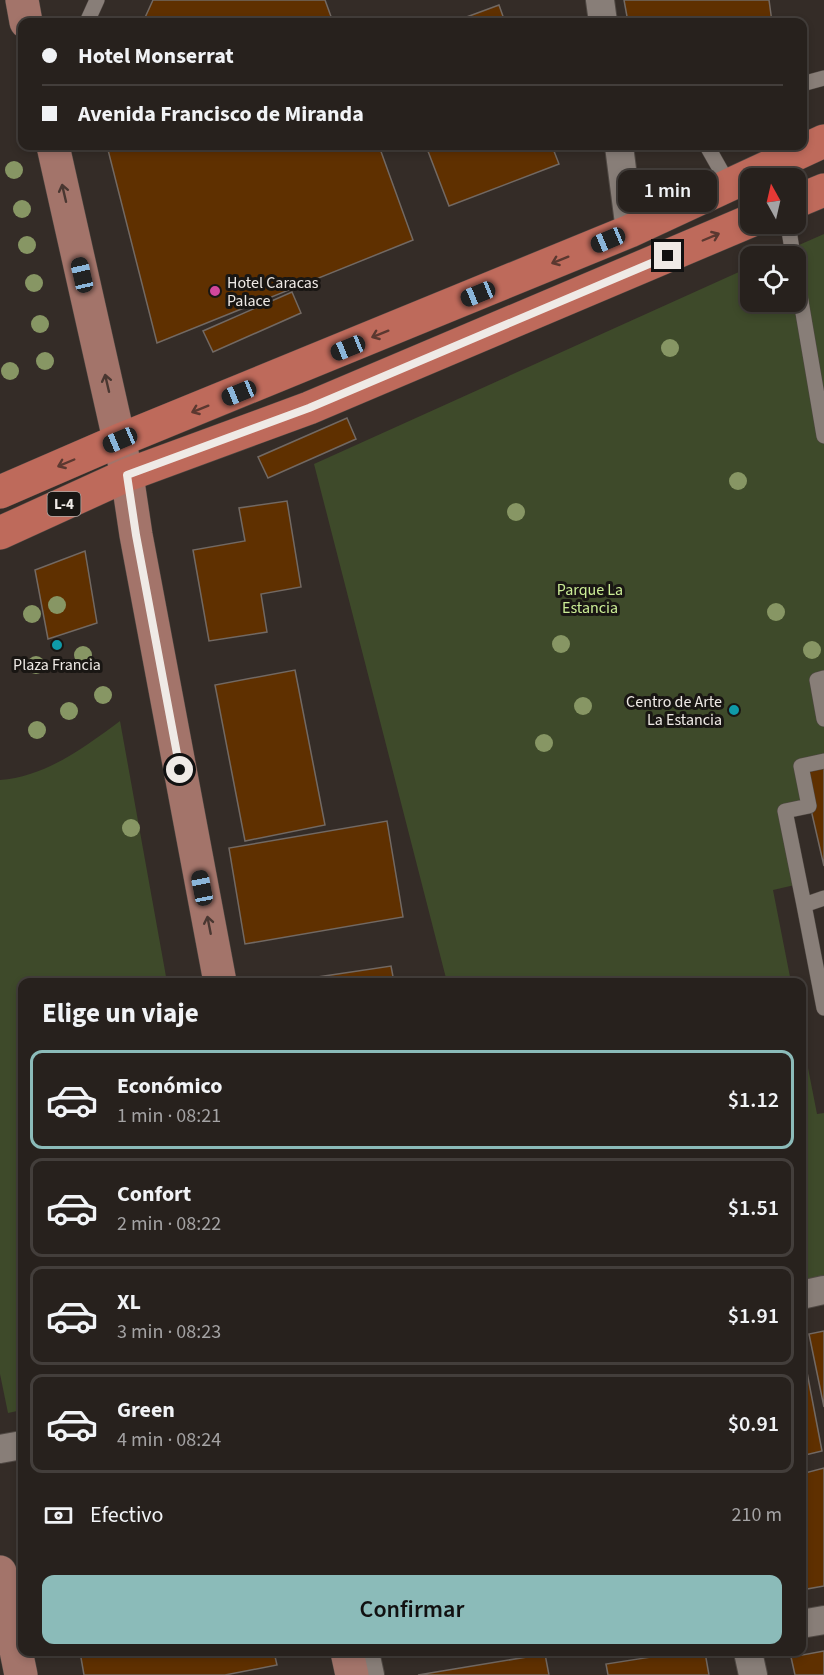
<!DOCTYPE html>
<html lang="es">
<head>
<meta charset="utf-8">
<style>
	:root { --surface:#27211d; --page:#2f2926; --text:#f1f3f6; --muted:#a4a3a4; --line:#433e3b; --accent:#8bbbb9 }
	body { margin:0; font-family:"Source Sans 3",sans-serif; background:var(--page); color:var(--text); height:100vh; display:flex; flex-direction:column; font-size:22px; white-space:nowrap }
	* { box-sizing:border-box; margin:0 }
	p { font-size:20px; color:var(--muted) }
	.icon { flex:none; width:33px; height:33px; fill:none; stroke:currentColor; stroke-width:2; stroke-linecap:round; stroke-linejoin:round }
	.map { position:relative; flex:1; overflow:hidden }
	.panel { position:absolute; left:18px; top:978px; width:788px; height:678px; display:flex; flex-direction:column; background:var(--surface); border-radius:12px; box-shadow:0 3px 9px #0003,0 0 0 2px var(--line) }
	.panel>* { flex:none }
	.guide { position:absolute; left:18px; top:18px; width:789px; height:132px; border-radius:12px; box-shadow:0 3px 9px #0003,0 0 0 2px var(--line); display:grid; align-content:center; height:132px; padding:0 24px; background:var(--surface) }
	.needle { width:39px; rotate:352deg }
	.buttons { position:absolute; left:740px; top:168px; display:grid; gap:12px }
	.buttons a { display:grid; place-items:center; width:66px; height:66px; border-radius:12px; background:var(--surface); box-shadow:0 3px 9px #0003,0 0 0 2px var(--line); font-size:30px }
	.end { position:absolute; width:27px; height:27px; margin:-14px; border:8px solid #efeae6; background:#111; box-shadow:0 0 0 3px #111 }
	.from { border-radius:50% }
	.bubble { position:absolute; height:42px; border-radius:12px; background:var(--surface); box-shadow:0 3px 9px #0003,0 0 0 2px var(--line); font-size:20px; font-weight:600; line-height:42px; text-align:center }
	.car { position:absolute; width:18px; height:36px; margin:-18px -9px; border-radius:8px; box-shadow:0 0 4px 2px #0007; background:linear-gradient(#222 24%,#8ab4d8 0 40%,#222 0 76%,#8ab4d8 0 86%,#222 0) }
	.guide b { display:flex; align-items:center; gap:21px; height:57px; font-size:22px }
	.guide b+b { border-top:2px solid var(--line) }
	.guide i { width:15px; height:15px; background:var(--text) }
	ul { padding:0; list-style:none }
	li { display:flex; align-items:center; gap:18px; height:99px; margin:0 12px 9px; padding:0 12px; border:3px solid var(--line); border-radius:12px }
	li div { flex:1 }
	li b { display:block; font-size:22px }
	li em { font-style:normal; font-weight:600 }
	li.current { border-color:var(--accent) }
	li>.icon { width:54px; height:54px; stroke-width:1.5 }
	h2 { padding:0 24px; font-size:27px; line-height:72px }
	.pay { display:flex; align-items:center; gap:15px; height:66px; padding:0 24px; font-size:22px }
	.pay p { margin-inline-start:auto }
	.action { display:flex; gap:12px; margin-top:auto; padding:12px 24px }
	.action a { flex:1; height:69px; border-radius:12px; background:var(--accent); color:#111; font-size:24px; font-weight:600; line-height:69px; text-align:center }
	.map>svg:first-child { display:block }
</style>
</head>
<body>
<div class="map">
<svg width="824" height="1675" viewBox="0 0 824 1675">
	<rect width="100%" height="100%" fill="#342c27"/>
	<path fill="#3e4a2a" d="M824 234V761L809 806 785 811 799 884 773 890 791 982H447L314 464 750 267V302H795V256H774Z
		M120 721 167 982H22V1410L8 1413 0 1374V780C45 777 85 747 120 721Z
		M801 1032 817 1114 824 1113V1289L801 1294Z"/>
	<path fill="#5f3000" stroke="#726963" stroke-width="1.5" d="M153 0H325L333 22H143Z
		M624 0H769L772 22H628Z
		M499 5 505 22H453Z
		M107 146H379L413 240 157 343Z
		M426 146H552L559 164 449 206Z
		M292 292 301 313 213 352 203 331Z
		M347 418 356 439 268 478 258 457Z
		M287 501 301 587 261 594 267 632 209 641 193 550 245 541 239 508Z
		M85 551 97 623 48 639 35 570Z
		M295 670 325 825 245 841 215 685Z
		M824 761V866L801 766Z
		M387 821 403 917 245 944 229 848Z
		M391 966 394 982H291V981Z
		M824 1331V1407L809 1334Z
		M806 1367 822 1451 801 1456V1368Z
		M824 1468V1586L801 1590V1474Z
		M824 1651V1675H795L791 1657Z
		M80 1652H274L277 1665 225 1675H84Z
		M414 1652H446L415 1657Z
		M663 1652H699L706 1658 709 1675H608L606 1664 664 1655Z
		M545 1654 549 1675H418Z"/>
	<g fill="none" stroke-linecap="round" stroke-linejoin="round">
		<g stroke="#4f4843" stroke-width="16">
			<path id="service" d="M87 22 97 0
				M802 84 824 78
				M707 146 729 185
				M788 224 793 256
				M795 266 824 436
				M824 678 817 680 824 719
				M824 898 804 905 824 1008
				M804 905 785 811 809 806 801 766 824 761"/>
		</g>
		<g stroke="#4f4843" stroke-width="30">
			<path id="minor" d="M600 0 603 22
				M619 146 630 231
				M801 1295 824 1290
				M0 1449 22 1445
				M801 1624 824 1620
				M365 1652 370 1675
				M748 1652 753 1675"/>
		</g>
		<g stroke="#4f4843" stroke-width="34">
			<path id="secondary" d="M22 0 26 22
				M53 146 127 475 136 535 220 982
				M0 1572 21 1675
				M347 1652 352 1675"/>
		</g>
		<g stroke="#4f4843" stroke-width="34">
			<path id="primary" d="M795 202 824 190
				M0 492 120 440 630 231 824 141
				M0 533 127 475 309 408 750 221"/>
		</g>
		<use href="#service" stroke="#887e78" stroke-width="15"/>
		<use href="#minor" stroke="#887e78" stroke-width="28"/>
		<use href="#secondary" stroke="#a3746a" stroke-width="33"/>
		<use href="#primary" stroke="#be6a5b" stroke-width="33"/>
	</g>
	<g fill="#879664">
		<circle cx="14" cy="170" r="9"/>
		<circle cx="22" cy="209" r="9"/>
		<circle cx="27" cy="245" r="9"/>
		<circle cx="34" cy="283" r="9"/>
		<circle cx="40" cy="324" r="9"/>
		<circle cx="670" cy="348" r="9"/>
		<circle cx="45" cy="361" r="9"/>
		<circle cx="10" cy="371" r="9"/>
		<circle cx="738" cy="481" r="9"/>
		<circle cx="516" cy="512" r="9"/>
		<circle cx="57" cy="605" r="9"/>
		<circle cx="776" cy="612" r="9"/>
		<circle cx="32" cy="614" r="9"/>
		<circle cx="561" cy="644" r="9"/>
		<circle cx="812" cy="650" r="9"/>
		<circle cx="83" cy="655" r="9"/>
		<circle cx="36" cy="665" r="9"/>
		<circle cx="103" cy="695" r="9"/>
		<circle cx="583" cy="706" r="9"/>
		<circle cx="69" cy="711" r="9"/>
		<circle cx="37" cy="730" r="9"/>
		<circle cx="544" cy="743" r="9"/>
		<circle cx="131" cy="828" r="9"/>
	</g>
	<defs><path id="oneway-shaft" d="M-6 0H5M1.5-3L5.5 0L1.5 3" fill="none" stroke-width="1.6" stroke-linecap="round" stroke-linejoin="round" transform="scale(1.5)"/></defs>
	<g stroke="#493731">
		<use href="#oneway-shaft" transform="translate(64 193) rotate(-103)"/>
		<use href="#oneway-shaft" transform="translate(107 383) rotate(-103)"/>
		<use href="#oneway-shaft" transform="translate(209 925) rotate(-101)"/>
	</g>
	<g stroke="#5b3830">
		<use href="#oneway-shaft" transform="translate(711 237) rotate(-23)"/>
		<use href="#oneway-shaft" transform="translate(560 260) rotate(158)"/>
		<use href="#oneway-shaft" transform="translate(380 334) rotate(158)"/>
		<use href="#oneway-shaft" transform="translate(200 409) rotate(158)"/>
		<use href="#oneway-shaft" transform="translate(66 463) rotate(157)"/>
	</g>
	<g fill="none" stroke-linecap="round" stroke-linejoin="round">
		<path stroke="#efeae6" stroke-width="8" d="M180 770 136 535 127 475 309 408 668 256"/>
	</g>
	<circle fill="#d1479c" stroke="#191613" stroke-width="2" cx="215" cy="291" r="6"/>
	<g fill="#0f9aa8" stroke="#191613" stroke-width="2">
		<circle cx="57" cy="645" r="6"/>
		<circle cx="734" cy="710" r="6"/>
	</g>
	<g text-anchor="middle" stroke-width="6" stroke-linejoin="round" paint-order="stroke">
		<rect fill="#191613" stroke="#afaaa7" stroke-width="1.5" x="47.5" y="492" width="33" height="24" rx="4.5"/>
		<g font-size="15" font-weight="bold" fill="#efeae6">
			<text x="64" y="509">L-4</text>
		</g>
		<g font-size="16" fill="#efeae6" stroke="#191613" text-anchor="start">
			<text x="227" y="288">Hotel Caracas<tspan x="227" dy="18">Palace</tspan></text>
			<text x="57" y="670" text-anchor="middle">Plaza Francia</text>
			<text x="722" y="707" text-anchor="end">Centro de Arte<tspan x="722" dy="18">La Estancia</tspan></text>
		</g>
		<g font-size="16" fill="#cbed96" stroke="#191613">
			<text x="590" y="595">Parque La<tspan x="590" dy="18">Estancia</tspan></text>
		</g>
	</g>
</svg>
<div class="buttons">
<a><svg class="needle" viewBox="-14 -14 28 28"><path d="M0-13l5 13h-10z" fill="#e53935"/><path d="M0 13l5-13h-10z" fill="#a4a3a4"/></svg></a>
<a><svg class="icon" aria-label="locate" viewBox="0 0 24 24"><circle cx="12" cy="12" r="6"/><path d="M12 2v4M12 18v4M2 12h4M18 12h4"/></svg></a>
</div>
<i class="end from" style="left:180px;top:770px"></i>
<i class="end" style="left:668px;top:256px"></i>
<div class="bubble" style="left:618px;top:170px;width:99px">1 min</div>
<i class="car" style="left:608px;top:240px;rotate:247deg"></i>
<i class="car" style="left:82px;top:275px;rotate:347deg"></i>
<i class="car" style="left:478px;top:294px;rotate:248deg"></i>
<i class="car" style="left:348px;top:348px;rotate:248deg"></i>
<i class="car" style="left:239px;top:393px;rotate:248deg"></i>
<i class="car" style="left:120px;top:440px;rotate:247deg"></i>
<i class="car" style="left:202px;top:888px;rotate:349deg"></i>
<div class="guide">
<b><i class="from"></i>Hotel Monserrat</b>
<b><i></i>Avenida Francisco de Miranda</b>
</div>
<section class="panel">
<h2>Elige un viaje</h2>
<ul>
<li class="current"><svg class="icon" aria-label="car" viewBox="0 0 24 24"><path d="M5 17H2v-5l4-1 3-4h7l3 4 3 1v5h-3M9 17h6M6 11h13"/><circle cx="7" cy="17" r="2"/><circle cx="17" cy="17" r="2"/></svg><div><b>Económico</b><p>1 min · 08:21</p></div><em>$1.12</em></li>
<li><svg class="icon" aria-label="car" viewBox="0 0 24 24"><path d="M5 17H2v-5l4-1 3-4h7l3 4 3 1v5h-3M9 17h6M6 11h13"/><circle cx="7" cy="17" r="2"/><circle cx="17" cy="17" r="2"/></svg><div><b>Confort</b><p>2 min · 08:22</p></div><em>$1.51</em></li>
<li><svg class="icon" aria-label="car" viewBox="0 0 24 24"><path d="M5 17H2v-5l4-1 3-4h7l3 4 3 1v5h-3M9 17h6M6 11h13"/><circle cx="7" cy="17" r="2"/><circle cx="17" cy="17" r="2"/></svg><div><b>XL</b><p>3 min · 08:23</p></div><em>$1.91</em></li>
<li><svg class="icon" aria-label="car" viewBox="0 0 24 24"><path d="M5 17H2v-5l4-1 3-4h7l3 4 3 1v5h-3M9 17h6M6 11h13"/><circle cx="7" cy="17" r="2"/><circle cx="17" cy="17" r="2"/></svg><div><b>Green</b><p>4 min · 08:24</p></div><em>$0.91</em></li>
</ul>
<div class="pay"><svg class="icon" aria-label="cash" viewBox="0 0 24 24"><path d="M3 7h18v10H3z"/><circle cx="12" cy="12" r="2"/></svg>Efectivo<p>210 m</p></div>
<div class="action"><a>Confirmar</a></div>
</section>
</div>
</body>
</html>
